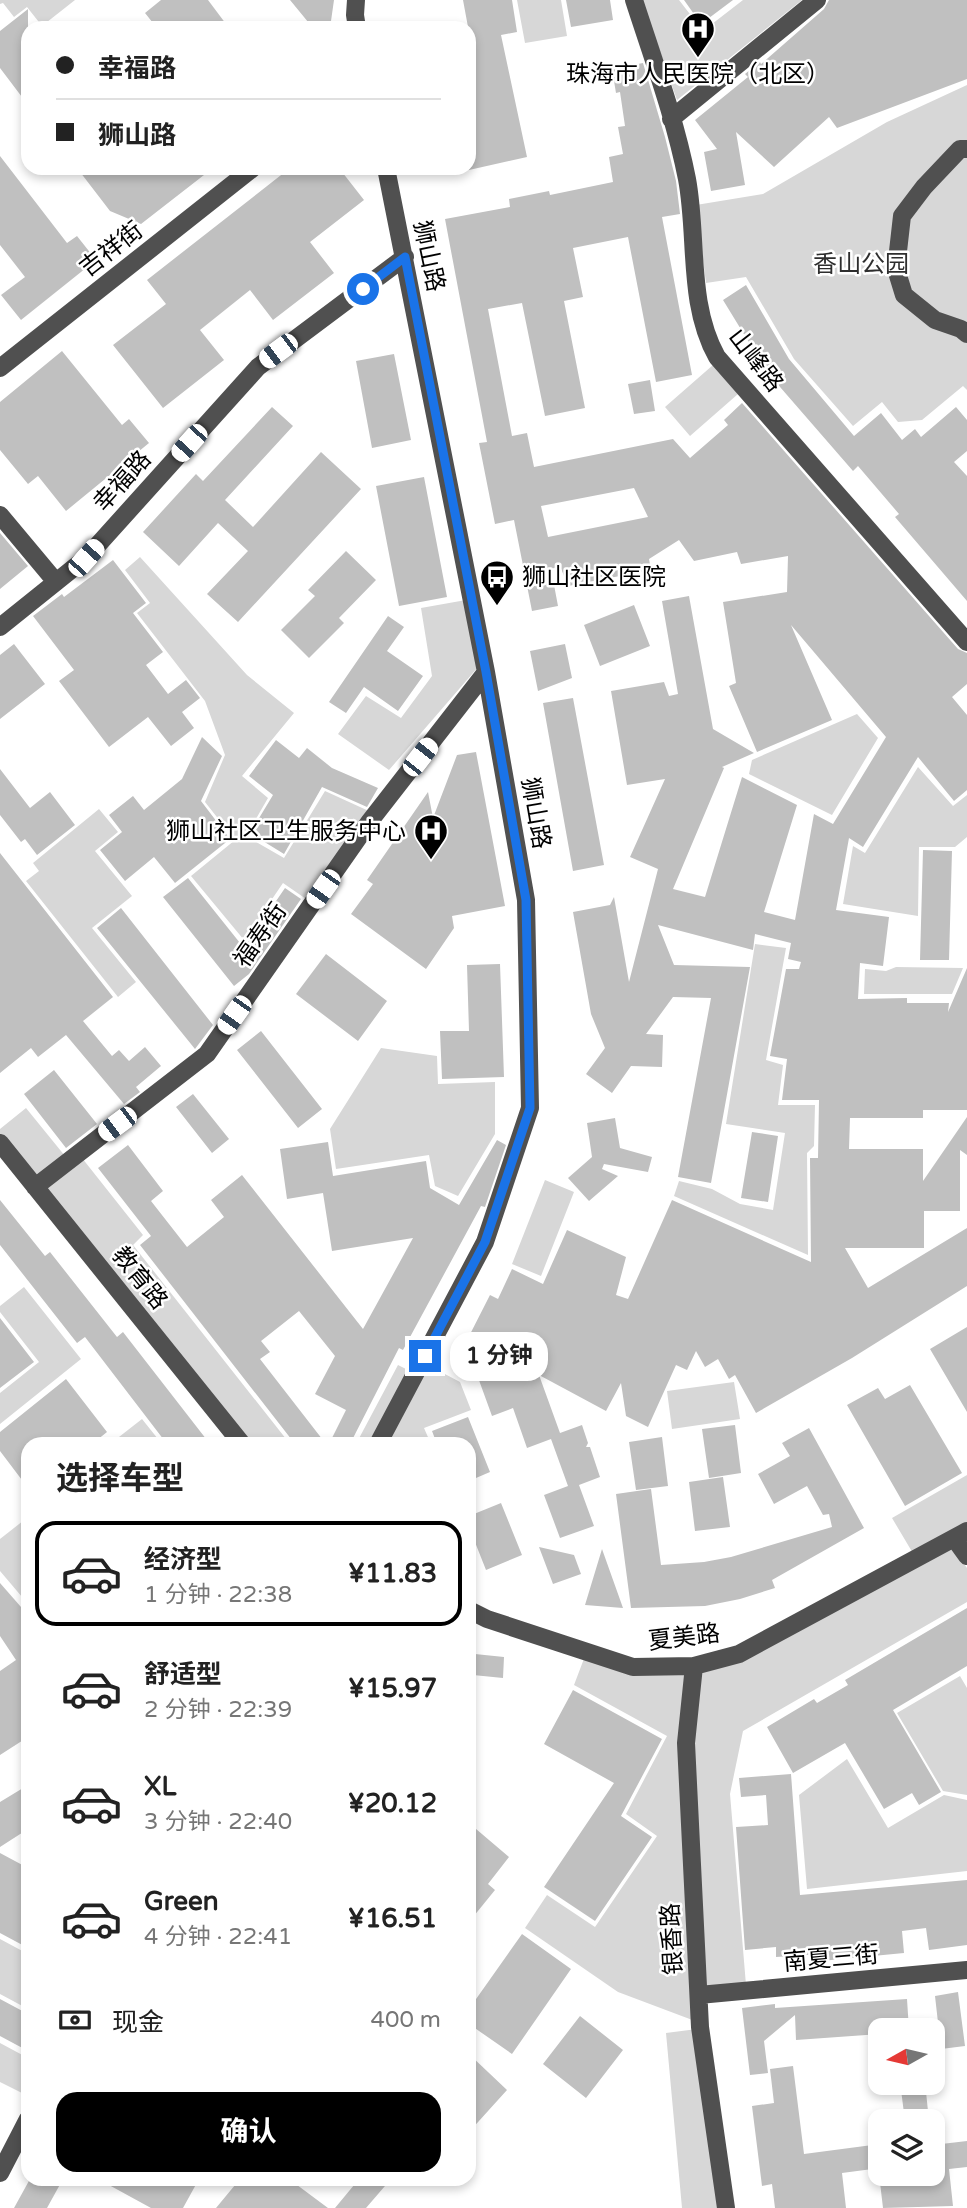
<!DOCTYPE html>
<html lang="zh">
<head>
<meta charset="utf-8">
<style>
	:root { --surface:#fff; --page:#f2f2f2; --text:#222; --muted:#767676; --line:#e0e0e0; --accent:#000 }
	body { margin:0; font-family:"Varela Round","Noto Sans SC",sans-serif; background:var(--page); color:var(--text); height:100vh; display:flex; flex-direction:column; font-size:26px; white-space:nowrap }
	* { box-sizing:border-box; margin:0 }
	p { font-size:23px; color:var(--muted) }
	.icon { flex:none; width:38px; height:38px; fill:none; stroke:currentColor; stroke-width:2; stroke-linecap:round; stroke-linejoin:round }
	.map { position:relative; flex:1; overflow:hidden }
	.sheet { position:absolute; left:21px; top:1437px; width:455px; height:749px; display:flex; flex-direction:column; background:var(--surface); border-radius:21px; box-shadow:0 4px 10px #0003 }
	.sheet>* { flex:none }
	.guide { position:absolute; left:21px; top:21px; width:455px; height:154px; border-radius:21px; box-shadow:0 4px 10px #0003; display:grid; align-content:center; height:154px; padding:0 35px; background:var(--surface) }
	.needle { width:46px; rotate:262deg }
	.buttons { position:absolute; left:868px; top:2018px; display:grid; gap:14px }
	.buttons a { display:grid; place-items:center; width:77px; height:77px; border-radius:14px; background:var(--surface); box-shadow:0 4px 10px #0003; font-size:35px }
	.end { position:absolute; width:32px; height:32px; margin:-16px; border:9px solid #1a73e8; background:#fff; box-shadow:0 0 0 4px #fff }
	.from { border-radius:50% }
	.bubble { position:absolute; height:49px; border-radius:21px; background:var(--surface); box-shadow:0 4px 10px #0003; font-size:23px; font-weight:700; line-height:49px; text-align:center }
	.car { position:absolute; width:21px; height:42px; margin:-21px -10px; border-radius:9px; box-shadow:0 0 5px 2px #0007; background:linear-gradient(#fff 24%,#345 0 40%,#fff 0 76%,#345 0 86%,#fff 0) }
	.guide b { display:flex; align-items:center; gap:24px; height:66px; font-size:26px }
	.guide b+b { border-top:2px solid var(--line) }
	.guide i { width:18px; height:18px; background:var(--text) }
	ul { padding:0; list-style:none }
	li { display:flex; align-items:center; gap:21px; height:105px; margin:0 14px 10px; padding:0 21px; border:4px solid transparent; border-radius:21px }
	li div { flex:1 }
	li b { display:block; font-size:26px }
	li em { font-style:normal; font-weight:700 }
	li.selected { border-color:var(--accent) }
	li>.icon { width:63px; height:63px; stroke-width:1.5 }
	h2 { padding:0 35px; font-size:32px; line-height:84px }
	.pay { display:flex; align-items:center; gap:18px; height:77px; padding:0 35px; font-size:26px }
	.pay p { margin-inline-start:auto }
	.primary-button { display:flex; gap:14px; margin-top:auto; padding:14px 35px }
	.primary-button a { flex:1; height:80px; border-radius:21px; background:var(--accent); color:#fff; font-size:28px; font-weight:700; line-height:80px; text-align:center }
	.map>svg:first-child { display:block }
</style>
</head>
<body>
<div class="map">
<svg width="967" height="2208" viewBox="0 0 967 2208">
	<rect width="100%" height="100%" fill="#fff"/>
	<path fill="#d7d7d7" d="M0 0H75L42 26 27 7 14 17 3 3 0 4Z
		M517 0H561L567 36 525 43Z
		M642 0H679L703 31 743 0H802L677 100Z
		M967 85V390L963 386 922 420 898 422 882 402 853 426 794 359 746 277 706 283 696 205 763 194 887 122Z
		M713 365 738 394 690 436 665 407Z
		M140 557 247 675 294 713 242 776 268 798 246 836 284 858 325 791 371 812 309 901 283 883 244 940 191 876 235 840 205 802 225 755 205 701 137 613 150 603 125 570Z
		M466 600 479 666 389 770 338 734 366 696 401 718 432 676 421 608Z
		M857 714 878 738 832 815 749 774 752 760Z
		M918 767 953 806 967 795V837L955 847H919L918 916 843 904 853 846 865 853Z
		M99 809 118 832 95 851 132 896 92 928 136 982 118 997 26 881 39 871 33 863Z
		M755 944 786 948 766 1060 783 1065 778 1105H815L814 1146 807 1153 808 1255 674 1196 679 1181 712 1189 740 1204 773 1210 785 1133 726 1124Z
		M896 967 963 968 952 994H864L865 969 886 971Z
		M381 1048 437 1056 438 1084 495 1082V1134L458 1196 435 1186 429 1155 336 1169 330 1129Z
		M26 1108 65 1156 37 1180 0 1134V1129Z
		M82 1158 143 1235 133 1245 290 1444H248L43 1189Z
		M545 1180 574 1192 541 1276 512 1264Z
		M24 1287 81 1359 0 1424V1393L39 1362 0 1312V1306Z
		M426 1364 460 1382 471 1410 424 1428 431 1444H383Z
		M398 1365 410 1371 372 1444H356Z
		M734 1382 740 1419 672 1429 667 1391Z
		M142 1419 162 1444H110Z
		M967 1475V1525L914 1555 892 1518Z
		M28 1517V1604L0 1571V1539Z
		M950 1544 967 1568V1602L743 1731 730 1794 746 1985 703 1989 691 1747 699 1669Z
		M585 1656 689 1670 695 2021 618 1992 525 1928 547 1895 595 1927 657 1836 626 1814 667 1736 574 1685Z
		M960 1676 967 1688V1795L943 1791 897 1713Z
		M847 1759 888 1828 944 1795 967 1800V1871L807 1889 799 1795Z
		M0 1939 28 1954V2009L0 1994Z
		M697 2029 722 2208H682L666 2033Z
		M0 2043 28 2058V2096L0 2082Z"/>
	<path fill="#c0c0c0" fill-rule="evenodd" d="M161 0H208L229 28H157L145 13Z
		M290 0H334L330 28H313Z
		M463 0H512L517 32 501 35 527 157 469 170V55L473 54Z
		M566 0H610L613 20 571 27Z
		M684 0H733L701 24Z
		M829 0H967V79L837 128 829 117 774 167 736 132 745 185 711 191 704 152 717 149 695 120 748 77 745 74 757 64 760 62 761 64 824 9Z
		M28 9V105L0 68V31Z
		M643 63 665 137 676 181 680 214 662 217 692 375 656 382 628 237 573 248 583 297 564 301 585 408 545 416 522 303 488 309 512 436 527 433 534 467 673 439 690 458 728 425 724 420 742 403 958 649 967 653V684L952 697 967 715V790L954 801 918 757 863 847 849 838 836 910 889 917 883 966 860 963 858 999 907 998V1003H949L948 1012 967 968V1110H923V1118H850L849 1149H923V1181L967 1117V1155L960 1150V1211H924V1248H845L868 1288 967 1228V1286L852 1358 756 1413 735 1375 729 1379 718 1359 705 1367 696 1351 687 1370 676 1365 648 1427 626 1416 621 1383 606 1411 539 1375 560 1433 582 1425 588 1443 586 1447H590L600 1477 579 1485 594 1526 560 1538 544 1495 568 1486 551 1439 527 1448 513 1408 492 1416 476 1372 496 1365 463 1348 490 1295 498 1299 512 1269 543 1284 567 1230 626 1257 616 1295 628 1299 672 1200 811 1262 810 1158H818L819 1100H782L787 1059 770 1056 786 969H799L801 962 788 959 791 943 755 934 753 950 658 925 674 965 750 967 711 1183 678 1177 711 998 673 997 646 1034 663 1035 662 1067 631 1066 612 1093 586 1074 605 1048 591 1014 573 912 610 905 614 897 629 982 658 869 630 857 665 779 627 785 611 691 664 682 669 696 678 694 662 601 689 596 713 729 754 753 722 767 724 768 673 889 705 897 742 777 797 805 764 912 795 920 814 814 833 824 886 737 791 625 832 720 757 752 729 686 736 683 723 602 787 592 788 556 741 564 737 552 694 561 679 540 649 559 651 570 568 586 560 566 551 569 558 606 532 611 514 520 495 524 479 443 487 442 445 219 510 207 509 199 549 191 550 195 613 182 609 157 623 154 618 127 625 126 620 92 616 93 612 69ZM634 488 648 517 548 537 541 506Z
		M0 156 67 243 77 236 96 260 21 320 1 295 25 277 0 245Z
		M77 168H213L141 224 110 211Z
		M290 168H339L364 200 310 242 334 273 273 320 250 290 200 330 224 360 163 408 113 345 166 304 147 280Z
		M746 285 789 359 854 436 881 413 902 440 915 429 921 437 956 407 967 420V451L954 462 967 476V601L895 517 899 514 858 466 853 471 767 372 723 300Z
		M62 351 122 425 129 419 149 443 66 511 38 476 28 484 0 450V402Z
		M394 354 411 440 372 448 356 361Z
		M650 380 655 411 634 414 628 384Z
		M272 407 293 426 225 500 253 527 321 452 361 489 238 622 207 594 248 551 218 523 179 566 143 532 196 474 203 481Z
		M424 477 447 597 399 606 376 486Z
		M0 533 28 566 0 589Z
		M346 551 376 580 339 618 344 623 309 658 281 630 315 596 308 590Z
		M113 560 146 603 133 613 163 652 146 665 168 694 186 680 200 698 182 712 194 728 171 746 148 717 109 747 59 681 74 670 33 616 62 594 64 597Z
		M634 605 650 646 600 666 584 625Z
		M388 616 404 627 387 651 423 676 398 711 364 687 346 713 329 702Z
		M14 644 45 684 0 719V655Z
		M565 644 572 678 538 691 530 651Z
		M573 698 604 865 573 871 543 703Z
		M202 737 222 756 201 801 230 839 175 883 154 857 125 881 100 850 122 832 109 815 133 796 144 810 182 779Z
		M276 740 299 758 307 748 332 768 378 788 367 807 322 787 284 854 250 833 273 795 249 776Z
		M476 752 505 906 452 916 454 928 426 969 351 914 373 884 367 880 428 792 433 818 457 755Z
		M0 769 30 808 50 792 75 825 37 855 25 839 21 842 0 815Z
		M923 850 952 851 949 960H920Z
		M0 853 113 997 83 1021 112 1056 119 1050 129 1061 145 1047 161 1066 136 1087 140 1092 124 1104 66 1035 38 1057 31 1048 0 1073Z
		M188 878 244 948 285 888 301 899 249 974 234 986 163 897Z
		M121 908 213 1025 195 1049 97 928Z
		M326 954 387 1001 358 1041 296 994Z
		M500 964 504 1077 442 1079 440 1031H469L467 965Z
		M261 1031 322 1109 298 1128 237 1050Z
		M54 1070 97 1124 66 1148 24 1094Z
		M193 1094 229 1139 212 1153 176 1107Z
		M615 1118 620 1148 652 1157 648 1172 604 1164 602 1169 618 1176 589 1201 568 1178 592 1157 587 1123Z
		M752 1132 778 1136 768 1202 741 1198Z
		M497 1140 506 1145 485 1207 481 1206 403 1350 399 1348 350 1444H329L346 1410 315 1394 335 1356 299 1311 261 1341 270 1352 260 1359 326 1444H295L140 1245 151 1236 98 1168 128 1145 163 1191 151 1201 187 1247 224 1217 211 1200 242 1175 363 1329 413 1238 332 1251 323 1193 287 1199 280 1149 328 1142 333 1176 426 1161 430 1188 459 1205Z
		M0 1200 45 1256 50 1252 117 1337 123 1332 210 1444H167L85 1337 77 1343 0 1245Z
		M0 1318 34 1362 0 1388Z
		M967 1327V1412L930 1349Z
		M66 1379 107 1432 92 1444H28V1488L0 1451V1432Z
		M910 1385 962 1473 905 1506 847 1405 878 1388 885 1399Z
		M468 1417 490 1472 469 1481V1444H437L432 1431Z
		M735 1425 741 1473 709 1478 702 1429Z
		M809 1428 864 1528 772 1580 775 1588 740 1599 705 1606 631 1608 616 1494 651 1489 661 1565 704 1562 731 1557 832 1527 829 1514 823 1515 807 1486 774 1504 758 1474 790 1456 782 1443Z
		M662 1437 668 1486 636 1490 629 1442Z
		M723 1477 730 1527 695 1531 689 1482Z
		M501 1503 522 1555 486 1570 469 1527V1516Z
		M539 1547 574 1555 581 1574 553 1584Z
		M602 1549 623 1608 585 1605Z
		M0 1583 28 1615V1737L0 1755V1671L16 1660 0 1636Z
		M967 1608V1666L893 1710 941 1792 919 1805 912 1793 884 1809 845 1743 793 1773 767 1727 814 1699 817 1703 848 1685 845 1680Z
		M475 1654 504 1657 503 1678 473 1675Z
		M573 1690 662 1739 621 1816 652 1837 595 1921 544 1887 614 1783 544 1744Z
		M791 1774 800 1895 967 1880V1945L929 1950 926 1928 902 1931 904 1953 821 1961V1954L776 1957V1947L745 1950 736 1827 768 1825 766 1795 741 1797 739 1778Z
		M28 1785V1829L0 1847V1802Z
		M469 1823 509 1857 488 1884 495 1890 469 1922Z
		M0 1853 28 1868V1948L0 1933Z
		M522 1934 571 1969 512 2054 469 2024V2009Z
		M958 1992 965 2046 941 2049 935 1996Z
		M0 1999 28 2014V2051L0 2036Z
		M907 1999 909 2030H880V2034L796 2040 795 2015 764 2041 768 2073 750 2075 742 2008 775 2004V2008Z
		M580 2016 623 2050 586 2098 543 2064Z
		M469 2054 507 2090 469 2132Z
		M793 2066 804 2154 880 2144V2168L842 2173 846 2208H775L772 2184 762 2186 752 2106 774 2103 770 2069Z
		M900 2082H925L929 2121H905Z
		M967 2141V2167L949 2169 953 2206 883 2208 879 2174H933V2145Z
		M30 2179H63L47 2208H14Z
		M98 2179H199L183 2208H151Z
		M240 2179H289L328 2208H216Z
		M359 2179H391L366 2208H335Z"/>
	<g fill="none" stroke-linecap="round" stroke-linejoin="round">
		<path stroke="#505050" stroke-width="18" d="M356 0 355 15 357 28
			M634 0C653 59 675 118 687 179 698 238 687 303 717 357L967 642
			M671 119 817 0
			M967 149H960L924 187 902 216 896 269 904 295 935 320 961 329 967 334
			M0 368 253 168
			M0 515 56 582
			M0 627 86 558 258 367 405 257
			M0 1143 242 1444
			M35 1187 207 1054 370 821 486 672
			M378 1444 485 1242 530 1108 526 900 486 672 386 168
			M954 1538 967 1556
			M469 1610 487 1619 633 1667 694 1666 739 1654 967 1531
			M694 1666 686 1743 700 2027 726 2208
			M699 1995 967 1970
			M0 2173 28 2119"/>
	</g>
	<g fill="none" stroke-linecap="round" stroke-linejoin="round">
		<path stroke="#1a73e8" stroke-width="9" d="M363 289 405 257 486 672 526 900 530 1108 485 1242 425 1356"/>
	</g>
	<defs>
		<g id="hospital-pin" transform="scale(1.75)"><path d="M0 17L-7.5 6A9.5 9.5 0 1 1 7.5 6Z" fill="#000" stroke="#fff"/><path d="M-5-5h3v3.5h4V-5h3V5h-3V1.5h-4V5h-3Z" fill="#fff"/></g>
		<g id="bus-pin" transform="scale(1.75)"><path d="M0 17L-7.5 6A9.5 9.5 0 1 1 7.5 6Z" fill="#000" stroke="#fff"/><path d="M-5-6H5V4H4V6H2V4H-2V6H-4V4H-5ZM-3.5-4V0h7V-4ZM-3.5 1.2v1.5H-2V1.2ZM2 1.2v1.5H3.5V1.2Z" fill="#fff"/></g>
	</defs>
	<g fill-rule="evenodd">
		<use href="#hospital-pin" x="698" y="29"/>
		<use href="#bus-pin" x="497" y="577"/>
		<use href="#hospital-pin" x="431" y="831"/>
	</g>
	<g text-anchor="middle" stroke-width="5" stroke-linejoin="round" paint-order="stroke">
		<g font-size="24" fill="#000" stroke="#fff">
			<text x="698" y="82">珠海市人民医院（北区）</text>
			<text x="522" y="585" text-anchor="start">狮山社区医院</text>
			<text x="406" y="839" text-anchor="end">狮山社区卫生服务中心</text>
		</g>
		<g font-size="24" fill="#000" stroke="#fff">
			<text transform="translate(111 249) rotate(-38)" y="8">吉祥街</text>
			<text transform="translate(429 256) rotate(78)" y="8">狮山路</text>
			<text transform="translate(756 360) rotate(52)" y="8">山峰路</text>
			<text transform="translate(122 481) rotate(-48)" y="8">幸福路</text>
			<text transform="translate(536 813) rotate(80)" y="8">狮山路</text>
			<text transform="translate(260 935) rotate(-55)" y="8">福寿街</text>
			<text transform="translate(140 1278) rotate(51)" y="8">教育路</text>
			<text transform="translate(684 1637) rotate(-7)" y="8">夏美路</text>
			<text transform="translate(672 1939) rotate(-93)" y="8">银香路</text>
			<text transform="translate(831 1958) rotate(-5)" y="8">南夏三街</text>
		</g>
		<g font-size="24" fill="#2e2e2e" stroke="#fff">
			<text x="861" y="272">香山公园</text>
		</g>
	</g>
</svg>
<div class="buttons">
<a><svg class="needle" viewBox="-14 -14 28 28"><path d="M0-13l5 13h-10z" fill="#e53935"/><path d="M0 13l5-13h-10z" fill="#767676"/></svg></a>
<a><svg class="icon" aria-label="layers" viewBox="0 0 24 24"><path d="M12 4l9 5-9 5-9-5zM3 14l9 5 9-5"/></svg></a>
</div>
<i class="end from" style="left:363px;top:289px"></i>
<i class="end" style="left:425px;top:1356px"></i>
<div class="bubble" style="left:450px;top:1332px;width:98px">1 分钟</div>
<i class="car" style="left:278px;top:351px;rotate:233deg"></i>
<i class="car" style="left:189px;top:443px;rotate:222deg"></i>
<i class="car" style="left:86px;top:558px;rotate:42deg"></i>
<i class="car" style="left:420px;top:757px;rotate:38deg"></i>
<i class="car" style="left:323px;top:889px;rotate:215deg"></i>
<i class="car" style="left:234px;top:1015px;rotate:215deg"></i>
<i class="car" style="left:117px;top:1124px;rotate:233deg"></i>
<div class="guide">
<b><i class="from"></i>幸福路</b>
<b><i></i>狮山路</b>
</div>
<section class="sheet">
<h2>选择车型</h2>
<ul>
<li class="selected"><svg class="icon" aria-label="car" viewBox="0 0 24 24"><path d="M5 17H2v-5l4-1 3-4h7l3 4 3 1v5h-3M9 17h6M6 11h13"/><circle cx="7" cy="17" r="2"/><circle cx="17" cy="17" r="2"/></svg><div><b>经济型</b><p>1 分钟 · 22:38</p></div><em>¥11.83</em></li>
<li><svg class="icon" aria-label="car" viewBox="0 0 24 24"><path d="M5 17H2v-5l4-1 3-4h7l3 4 3 1v5h-3M9 17h6M6 11h13"/><circle cx="7" cy="17" r="2"/><circle cx="17" cy="17" r="2"/></svg><div><b>舒适型</b><p>2 分钟 · 22:39</p></div><em>¥15.97</em></li>
<li><svg class="icon" aria-label="car" viewBox="0 0 24 24"><path d="M5 17H2v-5l4-1 3-4h7l3 4 3 1v5h-3M9 17h6M6 11h13"/><circle cx="7" cy="17" r="2"/><circle cx="17" cy="17" r="2"/></svg><div><b>XL</b><p>3 分钟 · 22:40</p></div><em>¥20.12</em></li>
<li><svg class="icon" aria-label="car" viewBox="0 0 24 24"><path d="M5 17H2v-5l4-1 3-4h7l3 4 3 1v5h-3M9 17h6M6 11h13"/><circle cx="7" cy="17" r="2"/><circle cx="17" cy="17" r="2"/></svg><div><b>Green</b><p>4 分钟 · 22:41</p></div><em>¥16.51</em></li>
</ul>
<div class="pay"><svg class="icon" aria-label="cash" viewBox="0 0 24 24"><path d="M3 7h18v10H3z"/><circle cx="12" cy="12" r="2"/></svg>现金<p>400 m</p></div>
<div class="primary-button"><a>确认</a></div>
</section>
</div>
</body>
</html>
